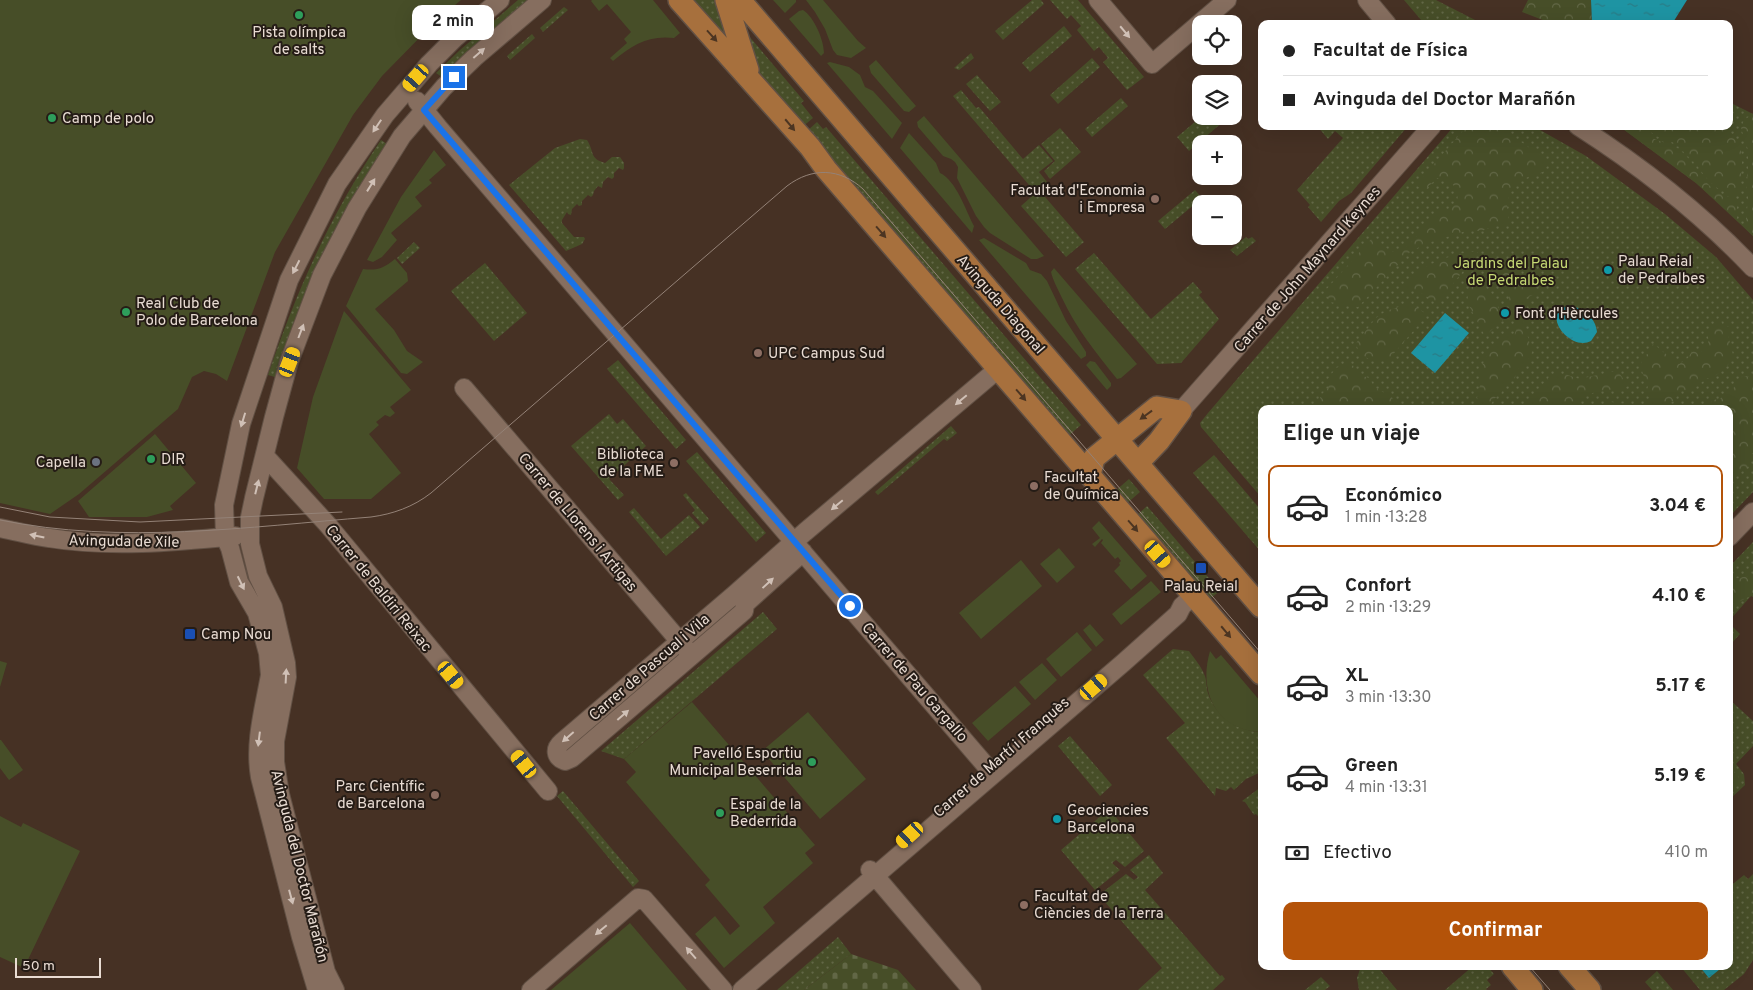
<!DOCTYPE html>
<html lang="es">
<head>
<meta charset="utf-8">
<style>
	:root { --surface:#fff; --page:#f6f6f6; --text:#222; --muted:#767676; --line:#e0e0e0; --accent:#b45309 }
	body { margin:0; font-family:Overpass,sans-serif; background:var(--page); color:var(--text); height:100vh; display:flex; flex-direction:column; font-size:19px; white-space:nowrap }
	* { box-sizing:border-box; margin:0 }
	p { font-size:16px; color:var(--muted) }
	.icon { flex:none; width:28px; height:28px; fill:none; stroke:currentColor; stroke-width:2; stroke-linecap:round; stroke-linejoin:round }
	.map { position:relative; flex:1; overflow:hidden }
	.sheet { position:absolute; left:1258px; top:405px; width:475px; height:565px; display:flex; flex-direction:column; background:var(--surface); border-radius:10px; box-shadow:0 5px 20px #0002 }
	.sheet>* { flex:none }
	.hud { position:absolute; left:1258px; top:20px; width:475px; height:110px; border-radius:10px; box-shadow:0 5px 20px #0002; display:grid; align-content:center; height:110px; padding:0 25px; background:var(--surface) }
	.tools { position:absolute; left:1192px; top:15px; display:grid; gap:10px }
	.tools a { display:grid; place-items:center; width:50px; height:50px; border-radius:10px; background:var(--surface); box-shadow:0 5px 20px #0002; font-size:25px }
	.scale { position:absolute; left:15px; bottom:12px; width:86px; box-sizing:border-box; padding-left:5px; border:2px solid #e9dcd3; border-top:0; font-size:14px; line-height:18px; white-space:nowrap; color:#e9dcd3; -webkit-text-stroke:4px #251c16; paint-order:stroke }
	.end { position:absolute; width:22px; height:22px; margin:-11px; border:6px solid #1a73e8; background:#fff; box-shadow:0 0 0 2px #fff }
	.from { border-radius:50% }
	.bubble { position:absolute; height:35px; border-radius:10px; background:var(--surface); box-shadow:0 5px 20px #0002; font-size:16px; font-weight:700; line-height:35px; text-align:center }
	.car { position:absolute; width:15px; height:30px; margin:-15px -8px; border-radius:6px; box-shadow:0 0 4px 1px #0007; background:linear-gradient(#f5c518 24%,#345 0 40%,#f5c518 0 76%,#345 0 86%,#f5c518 0) }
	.hud b { display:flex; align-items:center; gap:18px; height:48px; font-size:19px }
	.hud b+b { border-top:1px solid var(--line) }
	.hud i { width:12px; height:12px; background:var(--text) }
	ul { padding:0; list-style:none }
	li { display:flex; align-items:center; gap:15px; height:82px; margin:0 10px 8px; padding:0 15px; border:2px solid transparent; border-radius:10px }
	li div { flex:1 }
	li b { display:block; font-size:19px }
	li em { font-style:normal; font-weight:700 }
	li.on { border-color:var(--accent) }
	li>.icon { width:45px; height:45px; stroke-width:1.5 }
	h2 { padding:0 25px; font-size:22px; line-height:60px }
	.pay { display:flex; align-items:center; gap:12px; height:55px; padding:0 25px; font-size:19px }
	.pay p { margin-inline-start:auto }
	.button { display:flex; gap:10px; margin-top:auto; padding:10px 25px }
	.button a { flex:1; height:58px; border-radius:10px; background:var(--accent); color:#fff; font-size:20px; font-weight:700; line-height:58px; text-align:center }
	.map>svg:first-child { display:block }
</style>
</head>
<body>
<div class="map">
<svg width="1753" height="990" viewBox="0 0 1753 990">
	<defs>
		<pattern id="grass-dots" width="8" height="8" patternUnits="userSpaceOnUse" patternTransform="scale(1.25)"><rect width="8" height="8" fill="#474e28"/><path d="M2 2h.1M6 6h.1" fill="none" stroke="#626746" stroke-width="1.8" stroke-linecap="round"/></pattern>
		<pattern id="forest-crowns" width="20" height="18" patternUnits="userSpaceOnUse" patternTransform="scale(1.25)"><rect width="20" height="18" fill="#474e28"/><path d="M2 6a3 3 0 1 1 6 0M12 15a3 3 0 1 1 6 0" fill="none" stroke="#626746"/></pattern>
		<pattern id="cemetery-stones" width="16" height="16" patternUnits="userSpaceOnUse" patternTransform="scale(1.25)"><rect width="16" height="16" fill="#474e28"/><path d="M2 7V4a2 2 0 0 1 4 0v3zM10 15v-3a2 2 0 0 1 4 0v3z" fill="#626746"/></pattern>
		<pattern id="water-ripples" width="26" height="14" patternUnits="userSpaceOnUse" patternTransform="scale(1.25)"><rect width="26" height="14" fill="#1e94a3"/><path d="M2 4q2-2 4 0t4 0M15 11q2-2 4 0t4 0" fill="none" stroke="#2a7b85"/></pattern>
	</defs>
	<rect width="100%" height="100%" fill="#463124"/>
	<path fill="url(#grass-dots)" d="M518 0H528L465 54 442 77 436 73 460 50Z
		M693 0H717L730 45Z
		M1032 0H1041L1044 4 1003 40 995 31Z
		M1050 0H1078L1144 77 1127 90 1103 62 1108 58 1099 47 1094 51 1077 30 1081 26 1071 15 1067 19Z
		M1404 0H1436L1483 24H1430L1421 20Z
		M564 7 568 10 543 32 540 28Z
		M1064 26 1072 36 1030 72 1022 63Z
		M743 29 804 101 801 103 813 118 801 128 757 74Z
		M532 34 535 38 510 60 507 56Z
		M971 53 974 58 959 70 954 68Z
		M1092 58 1100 67 1058 104 1050 95Z
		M977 75 1001 102 990 111 966 84Z
		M961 90 976 108 979 107 1023 159 1039 145 1053 161 1039 172 1047 182 1035 192 953 96Z
		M1121 98 1128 106 1092 137 1085 129Z
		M1729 102 1753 114V236L1696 183 1619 126H1729Z
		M1202 116H1220L1224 121 1189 151 1177 137Z
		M817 122 823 129 826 127 1081 425 1067 437 806 132Z
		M1317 126H1408L1351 193 1339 201 1321 222 1308 207 1310 205 1297 190 1343 138 1335 131 1328 139Z
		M1454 126H1533L1586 156 1665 214 1716 257 1753 300V492L1729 517V409H1261V497L1201 427 1200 423 1208 413Z
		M1060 128 1081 152 1050 179 1044 171 1055 161 1041 144Z
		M580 139 587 140C595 153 589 158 605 163L612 157H620L624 163V168L623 170 619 168 614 173V177L612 179 608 177 603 182 602 188 598 186 594 191 593 195 591 197 588 195 582 201V205L579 206 577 204 572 209 571 215 568 214 567 212 562 220V223L574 237H584L585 239 582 244 566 251 509 185 555 148Z
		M381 140 387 144C338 216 303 294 275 377L268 375C296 292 331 213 381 140Z
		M1039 190 1084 242 1066 257 1021 206Z
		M1195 190 1202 198 1165 229 1158 221Z
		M1246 237 1248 239 1252 237 1256 241 1237 256 1230 250Z
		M414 242 420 248 402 264 397 258Z
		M1094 253 1151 319 1193 282 1202 292 1199 295 1219 319 1181 363 1157 364 1075 269Z
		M485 263 527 313 494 341 451 291Z
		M618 360 686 440 676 449 607 369Z
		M609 414 617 424 623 419 646 446 609 479 624 495 618 500 571 446Z
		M951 426 957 433 947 441 944 439 878 495 875 492Z
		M697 452 766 533 756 542 686 461Z
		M1214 455 1261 510V552L1193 473Z
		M1129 479 1140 492 1125 505 1114 492Z
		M686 493 709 519 703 525 692 513 695 510 683 495Z
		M1147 506 1220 591 1207 601 1135 517Z
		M634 508 661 539 689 515 700 527 666 556 629 512Z
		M1753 542V597L1751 596 1729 621V567Z
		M763 612 777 629 624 759 601 751Z
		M1729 623 1740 634 1730 645 1729 644Z
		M1173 649 1189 651C1194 658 1201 666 1204 674 1207 679 1206 687 1208 693 1216 717 1237 731 1261 732V772L1246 779 1234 790 1231 787 1226 791 1216 788 1215 796 1166 738 1185 723 1143 675Z
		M1729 699 1753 721V746L1736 764 1744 774 1745 785 1729 800Z
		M1070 736 1112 785 1100 796 1058 746Z
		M1261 787V815L1259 817 1256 814 1254 815 1245 802 1242 801Z
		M563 791 639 881 633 887 557 796Z
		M1109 809 1144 851 1125 867 1116 860 1112 863 1120 870 1095 890 1061 850Z
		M1149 855 1163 873 1145 890 1220 976 1222 975 1225 979 1213 990H1138L1162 968 1099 895 1126 874 1134 880 1138 877 1130 870Z
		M1753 874V960L1744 974 1724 990H1700L1680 966H1729V887L1744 875 1748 879Z
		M838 937 851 954 804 990H777Z
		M1361 966H1377L1397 990H1359L1357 978Z
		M1473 966H1487L1494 974 1487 980 1491 985 1486 989 1487 990H1445Z
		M1657 971 1673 990H1652L1645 982Z
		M1321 977 1330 986 1325 990H1305Z"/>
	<path fill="url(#forest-crowns)" d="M1528 0H1591L1592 23 1588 21 1586 24H1553L1522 12Z
		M1753 114V236L1745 228C1746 216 1748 206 1748 195L1746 194 1748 169V150L1741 128 1744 120Z
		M1467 126H1498L1550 162 1542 173C1524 176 1510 185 1507 205 1507 212 1510 219 1508 225H1496L1482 231H1466L1427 243 1410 252 1358 307 1330 302 1325 291 1373 237C1379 241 1388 252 1396 252 1407 252 1430 220 1438 211 1462 213 1467 182 1437 178L1424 191 1416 185Z
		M1619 126H1642C1648 143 1668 140 1680 150 1703 170 1702 192 1737 199V219L1696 183Z
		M1646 126H1722C1751 146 1740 164 1740 194L1738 195C1706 193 1701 162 1679 146 1668 138 1653 139 1646 126Z
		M1469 252H1478L1437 304C1426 295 1416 288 1401 289 1416 267 1444 257 1469 252Z
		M1504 263C1517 268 1524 280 1535 287V294L1526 298 1527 306 1523 319 1532 352 1525 366 1516 370 1515 378 1501 387 1502 392 1494 399 1491 404H1481L1477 398 1482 377 1480 373C1484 358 1496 334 1514 335 1520 325 1511 315 1509 305 1509 301 1510 296 1508 293 1506 283 1499 276 1497 267Z
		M1478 280 1494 296 1503 320 1485 336 1467 302 1469 290Z
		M1408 304 1421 310 1427 315 1389 359C1377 364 1369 360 1359 353L1356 343 1376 318 1386 311Z
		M1719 318 1723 325 1732 328 1728 334 1733 355C1731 363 1723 372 1714 376 1712 377 1708 378 1706 379 1696 386 1695 391 1681 390 1673 404 1665 409 1649 409L1650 399 1646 392 1649 384C1642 376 1640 367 1642 357L1651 352 1652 345 1654 344C1662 352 1671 357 1679 364L1688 358 1692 351 1701 352C1708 345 1711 341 1706 332L1714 326Z
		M1346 364 1354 366 1360 375 1369 378 1375 388 1389 395 1403 407 1402 409H1319L1321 406 1320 396 1328 388V379L1336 368Z
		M1616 371 1620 374 1628 386C1620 390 1615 389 1607 390 1593 391 1579 398 1571 409H1522L1549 377 1557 374H1565L1579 379Z
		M1746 376 1753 379V453L1749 456V465L1740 473 1732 475 1729 481V409H1701L1707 407 1713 400 1720 399 1724 394 1729 393 1736 385 1741 383V377Z
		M1611 402 1626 404V409H1605L1606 404Z
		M1753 575V596H1751L1734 604 1729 600V580Z
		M1729 765 1740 779 1738 784 1729 792Z"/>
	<path fill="url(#cemetery-stones)" d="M851 954 898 970 916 990H804Z"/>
	<path fill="#474e28" d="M0 0H461L434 23 382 76 353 115 275 252 227 381 216 374 204 371 192 377 178 409 79 494 50 514 0 503Z
		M592 0H653L680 33 674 38C648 35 632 45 613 61L610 58 627 43 624 39 631 32 607 4 599 11 591 1Z
		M773 0H796V2L785 13Z
		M806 0H823L858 41 866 48 851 58 837 55 833 50 825 29 815 12Z
		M803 10C814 17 824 40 824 53L821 56 789 19 799 11Z
		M876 60 916 106 909 112 904 111 871 73 869 66Z
		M830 62 849 67 860 75 865 87 873 91 902 123 892 139 827 63Z
		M924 116 1044 256 1037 259H1031L990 233 984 227 976 216 957 178 958 167 955 162 951 159 943 156 918 127 917 122Z
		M909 133 936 163 940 173C956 180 966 211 974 226L972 233 900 148Z
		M434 150 446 165 429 180 432 183 415 197 422 206 391 233 397 240 382 257 373 262 367 260 401 197Z
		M984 238 1026 263 1030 270 1041 274 1047 281 1066 321 1086 352V356L1081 359 979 240Z
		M395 259 407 273 408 281 375 309 394 330 407 351 423 362 407 374 401 373 346 306 363 269C377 271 384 268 395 259Z
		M1054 268 1137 364 1121 378 1117 379C1096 353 1076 328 1062 298 1058 289 1053 281 1051 272Z
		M344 311 411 390 390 407 395 413 390 417 385 415 376 422 379 425 369 434 401 473 371 499H324L297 468 313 397Z
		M1090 361 1095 362 1111 383V386L1107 390 1086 365Z
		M155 434 196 483 170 506 173 510 147 517H89L78 501Z
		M1099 521 1147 576 1131 590 1114 571 1120 565 1119 563 1121 561 1118 557 1115 559 1101 543 1103 540 1102 539 1095 547 1092 544 1100 538 1092 528Z
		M1059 548 1075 567 1057 583 1040 564Z
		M1021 560 1042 586 981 639 959 613Z
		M1151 581 1161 592 1121 625 1112 614Z
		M1090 624 1104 640 1096 647 1083 630Z
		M1077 632 1092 650 1061 677 1046 659Z
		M1210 651 1216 659 1221 655 1261 702V732C1216 730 1198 692 1210 651Z
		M0 661 7 663 0 687Z
		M1042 663 1057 680 1035 700 1019 682Z
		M1015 686 1031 704 988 741 972 723Z
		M692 702 815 845 805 853 813 863 763 907 775 923 724 968 695 934 715 916 730 935 740 926 705 885 710 880 626 782 636 772 624 759Z
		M808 712 866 779 820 819 762 751Z
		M0 740H1L23 770 9 780 0 768Z
		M0 816 21 827 23 823 80 851 24 968 0 957Z
		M630 923 687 990H551Z"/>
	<path fill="url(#water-ripples)" d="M1591 0H1687L1672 24H1594L1592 23Z
		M1569 306C1583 307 1596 318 1597 332L1591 341C1570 352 1539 312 1569 306Z
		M1445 313 1469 333 1435 373 1411 353Z
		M1699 966H1718L1720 969 1709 978Z"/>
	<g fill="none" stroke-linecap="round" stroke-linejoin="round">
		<g stroke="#615044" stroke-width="20">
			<path id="minor" d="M1098 0 1152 64 1227 0
				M1367 0 1387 24
				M417 101 438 127 993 774
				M1578 126C1642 167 1700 212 1753 268
				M464 388 687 650
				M1181 411 1432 126
				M265 456 328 525 548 791
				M0 528C16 531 32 536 49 538 110 548 174 542 235 536
				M1729 537 1753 512
				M803 552 745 604 744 611 572 758 565 761C555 757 554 749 562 742L735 594 805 532 998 369
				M870 870 972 990
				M317 990 301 937 260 777C254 743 264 709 270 675L268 653 257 613 239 582 230 548 225 537 224 505 241 424 289 280 337 184 385 115 429 64 456 37 500 0
				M335 990 326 972 280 794 275 762V741L287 677 286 663 273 607 258 576 250 544V517L254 498 274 417 289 362 322 275 357 208 402 136 444 87 474 58 542 0
				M531 990 638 898 644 899 723 990
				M742 990 1123 663 1178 614 1182 606 1194 595"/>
		</g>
		<g stroke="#615044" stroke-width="24">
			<path id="major" d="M679 0 810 147 826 169 1261 674
				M726 0 748 70
				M740 0 1261 607
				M1090 475 1094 458 1157 407 1181 411 1159 441 1138 463
				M1512 966 1532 990
				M1569 966 1590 990"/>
		</g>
		<use href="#minor" stroke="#866e5f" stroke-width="18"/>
		<use href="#major" stroke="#a7703d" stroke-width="21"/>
		<path stroke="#948277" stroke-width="1" d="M0 507 50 517 140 522 342 512
			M0 520C122 545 247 527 371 517 393 514 413 507 431 493L787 186C812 167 840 168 863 189L1261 653
			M1529 966 1550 990"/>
	</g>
	<defs><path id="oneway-solid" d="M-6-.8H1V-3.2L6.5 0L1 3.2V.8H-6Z" transform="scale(1.25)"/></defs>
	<g fill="#d0c0b6">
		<use href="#oneway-solid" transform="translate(1125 32) rotate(50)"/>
		<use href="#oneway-solid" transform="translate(479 53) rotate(-41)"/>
		<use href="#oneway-solid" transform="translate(377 126) rotate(124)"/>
		<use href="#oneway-solid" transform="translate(371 185) rotate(-58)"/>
		<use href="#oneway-solid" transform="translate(296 267) rotate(117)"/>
		<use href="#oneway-solid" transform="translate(301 331) rotate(-69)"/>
		<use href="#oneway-solid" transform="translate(961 400) rotate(140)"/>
		<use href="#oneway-solid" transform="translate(243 420) rotate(107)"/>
		<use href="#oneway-solid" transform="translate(257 487) rotate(-76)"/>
		<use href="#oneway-solid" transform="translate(837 505) rotate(140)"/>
		<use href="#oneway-solid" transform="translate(37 536) rotate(-168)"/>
		<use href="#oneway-solid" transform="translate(241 583) rotate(64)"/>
		<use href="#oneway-solid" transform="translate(768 583) rotate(-43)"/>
		<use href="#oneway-solid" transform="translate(286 676) rotate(-87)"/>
		<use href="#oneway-solid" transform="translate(623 715) rotate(-41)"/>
		<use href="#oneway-solid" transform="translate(568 737) rotate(139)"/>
		<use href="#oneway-solid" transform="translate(259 739) rotate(97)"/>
		<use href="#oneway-solid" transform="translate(291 897) rotate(75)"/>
		<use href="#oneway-solid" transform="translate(601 930) rotate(140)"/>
		<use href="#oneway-solid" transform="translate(691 953) rotate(-131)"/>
	</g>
	<g fill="#4c3522">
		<use href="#oneway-solid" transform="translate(712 36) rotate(48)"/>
		<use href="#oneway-solid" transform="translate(790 125) rotate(50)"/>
		<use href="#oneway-solid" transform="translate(881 232) rotate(49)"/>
		<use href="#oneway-solid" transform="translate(1021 395) rotate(49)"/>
		<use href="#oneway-solid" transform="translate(1146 415) rotate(144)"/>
		<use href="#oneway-solid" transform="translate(1133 526) rotate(49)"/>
		<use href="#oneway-solid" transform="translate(1226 632) rotate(50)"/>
	</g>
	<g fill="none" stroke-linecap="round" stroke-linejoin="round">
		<path stroke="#1a73e8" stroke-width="6" d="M454 77 424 110 850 606"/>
	</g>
	<g fill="#2e9e5b" stroke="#251c16" stroke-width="2">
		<circle cx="299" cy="15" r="5"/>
		<circle cx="52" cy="118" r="5"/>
		<circle cx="126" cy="312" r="5"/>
		<circle cx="151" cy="459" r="5"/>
		<circle cx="812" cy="762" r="5"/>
		<circle cx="720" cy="813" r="5"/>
	</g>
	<g fill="#8d6e63" stroke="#251c16" stroke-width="2">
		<circle cx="1155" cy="199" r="5"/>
		<circle cx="758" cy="353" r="5"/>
		<circle cx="674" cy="463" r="5"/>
		<circle cx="1034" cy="486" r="5"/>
		<circle cx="435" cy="795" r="5"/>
		<circle cx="1024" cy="905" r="5"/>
	</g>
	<g fill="#0f9aa8" stroke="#251c16" stroke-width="2">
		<circle cx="1608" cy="270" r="5"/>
		<circle cx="1505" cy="313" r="5"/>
		<circle cx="1057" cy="819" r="5"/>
	</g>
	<circle fill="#6b7280" stroke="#251c16" stroke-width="2" cx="96" cy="462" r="5"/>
	<g fill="#1a4fb4" stroke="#251c16" stroke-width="2">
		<rect x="1195" y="562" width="12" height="12" rx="2.5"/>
		<rect x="184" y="628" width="12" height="12" rx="2.5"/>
	</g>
	<g text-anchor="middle" stroke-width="4" stroke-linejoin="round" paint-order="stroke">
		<g font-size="15" fill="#e9dcd3" stroke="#251c16" text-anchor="start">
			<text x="299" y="37" text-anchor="middle">Pista olímpica<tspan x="299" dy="17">de salts</tspan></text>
			<text x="62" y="123">Camp de polo</text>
			<text x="1145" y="195" text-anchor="end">Facultat d'Economia<tspan x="1145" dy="17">i Empresa</tspan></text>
			<text x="1618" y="266">Palau Reial<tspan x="1618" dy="17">de Pedralbes</tspan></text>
			<text x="136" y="308">Real Club de<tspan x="136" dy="17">Polo de Barcelona</tspan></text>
			<text x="1515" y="318">Font d'Hèrcules</text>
			<text x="768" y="358">UPC Campus Sud</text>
			<text x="664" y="459" text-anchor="end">Biblioteca<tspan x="664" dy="17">de la FME</tspan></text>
			<text x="161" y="464">DIR</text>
			<text x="86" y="467" text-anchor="end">Capella</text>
			<text x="1044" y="482">Facultat<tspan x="1044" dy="17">de Química</tspan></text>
			<text x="1201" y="591" text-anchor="middle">Palau Reial</text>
			<text x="201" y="639">Camp Nou</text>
			<text x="802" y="758" text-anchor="end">Pavelló Esportiu<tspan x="802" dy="17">Municipal Beserrida</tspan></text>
			<text x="425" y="791" text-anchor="end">Parc Científic<tspan x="425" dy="17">de Barcelona</tspan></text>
			<text x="730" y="809">Espai de la<tspan x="730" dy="17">Bederrida</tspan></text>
			<text x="1067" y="815">Geociencies<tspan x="1067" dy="17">Barcelona</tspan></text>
			<text x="1034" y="901">Facultat de<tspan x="1034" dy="17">Ciències de la Terra</tspan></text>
		</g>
		<g font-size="15" fill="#c6d974" stroke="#251c16">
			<text x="1511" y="268">Jardins del Palau<tspan x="1511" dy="17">de Pedralbes</tspan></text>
		</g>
		<g font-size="15" fill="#e9dcd3" stroke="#251c16">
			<text transform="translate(1307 269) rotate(-49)" y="5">Carrer de John Maynard Keynes</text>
			<text transform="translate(1001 304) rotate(49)" y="5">Avinguda Diagonal</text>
			<text transform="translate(578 522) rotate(50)" y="5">Carrer de Llorens i Artigas</text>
			<text transform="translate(124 541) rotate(1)" y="5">Avinguda de Xile</text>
			<text transform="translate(379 588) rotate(51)" y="5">Carrer de Baldiri Reixac</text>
			<text transform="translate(649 667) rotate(-41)" y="5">Carrer de Pascual i Vila</text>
			<text transform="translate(915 682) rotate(49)" y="5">Carrer de Pau Gargallo</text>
			<text transform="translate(1001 757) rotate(-41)" y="5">Carrer de Martí i Franquès</text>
			<text transform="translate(300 866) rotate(76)" y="5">Avinguda del Doctor Marañón</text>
		</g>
	</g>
</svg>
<div class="tools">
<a><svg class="icon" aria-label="locate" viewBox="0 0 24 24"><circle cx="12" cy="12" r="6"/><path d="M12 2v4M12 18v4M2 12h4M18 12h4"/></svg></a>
<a><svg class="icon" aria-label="layers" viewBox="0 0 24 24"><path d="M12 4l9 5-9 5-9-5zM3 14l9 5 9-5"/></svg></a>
<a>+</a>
<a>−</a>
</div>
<div class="scale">50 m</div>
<i class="end from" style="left:850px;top:606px"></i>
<i class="end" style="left:454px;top:77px"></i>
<div class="bubble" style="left:412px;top:5px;width:82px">2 min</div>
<i class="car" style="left:416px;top:78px;rotate:221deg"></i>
<i class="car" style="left:290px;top:362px;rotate:21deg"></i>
<i class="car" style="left:1158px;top:554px;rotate:139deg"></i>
<i class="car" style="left:451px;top:675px;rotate:140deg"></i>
<i class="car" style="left:1094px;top:687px;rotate:49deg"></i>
<i class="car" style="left:524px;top:764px;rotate:321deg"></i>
<i class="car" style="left:910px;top:835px;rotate:228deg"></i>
<div class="hud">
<b><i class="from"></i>Facultat de Física</b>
<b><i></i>Avinguda del Doctor Marañón</b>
</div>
<section class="sheet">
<h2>Elige un viaje</h2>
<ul>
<li class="on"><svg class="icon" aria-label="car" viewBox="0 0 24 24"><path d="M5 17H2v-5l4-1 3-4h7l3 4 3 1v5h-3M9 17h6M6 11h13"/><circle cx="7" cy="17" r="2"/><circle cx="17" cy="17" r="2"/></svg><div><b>Económico</b><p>1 min · 13:28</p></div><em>3.04 €</em></li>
<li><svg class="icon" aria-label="car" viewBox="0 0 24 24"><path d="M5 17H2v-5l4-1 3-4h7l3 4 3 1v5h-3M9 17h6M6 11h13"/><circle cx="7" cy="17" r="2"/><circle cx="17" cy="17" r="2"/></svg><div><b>Confort</b><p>2 min · 13:29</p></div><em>4.10 €</em></li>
<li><svg class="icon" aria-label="car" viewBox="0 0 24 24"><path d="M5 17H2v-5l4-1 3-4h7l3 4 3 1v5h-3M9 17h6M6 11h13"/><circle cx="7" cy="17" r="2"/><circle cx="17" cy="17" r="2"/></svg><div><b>XL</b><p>3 min · 13:30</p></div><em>5.17 €</em></li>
<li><svg class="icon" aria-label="car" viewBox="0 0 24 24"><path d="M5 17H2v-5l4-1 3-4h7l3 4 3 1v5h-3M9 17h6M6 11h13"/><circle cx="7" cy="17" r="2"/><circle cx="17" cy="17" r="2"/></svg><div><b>Green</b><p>4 min · 13:31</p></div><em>5.19 €</em></li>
</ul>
<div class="pay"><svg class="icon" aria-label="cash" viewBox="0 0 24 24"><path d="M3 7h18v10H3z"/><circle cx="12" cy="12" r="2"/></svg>Efectivo<p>410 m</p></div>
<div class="button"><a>Confirmar</a></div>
</section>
</div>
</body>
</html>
